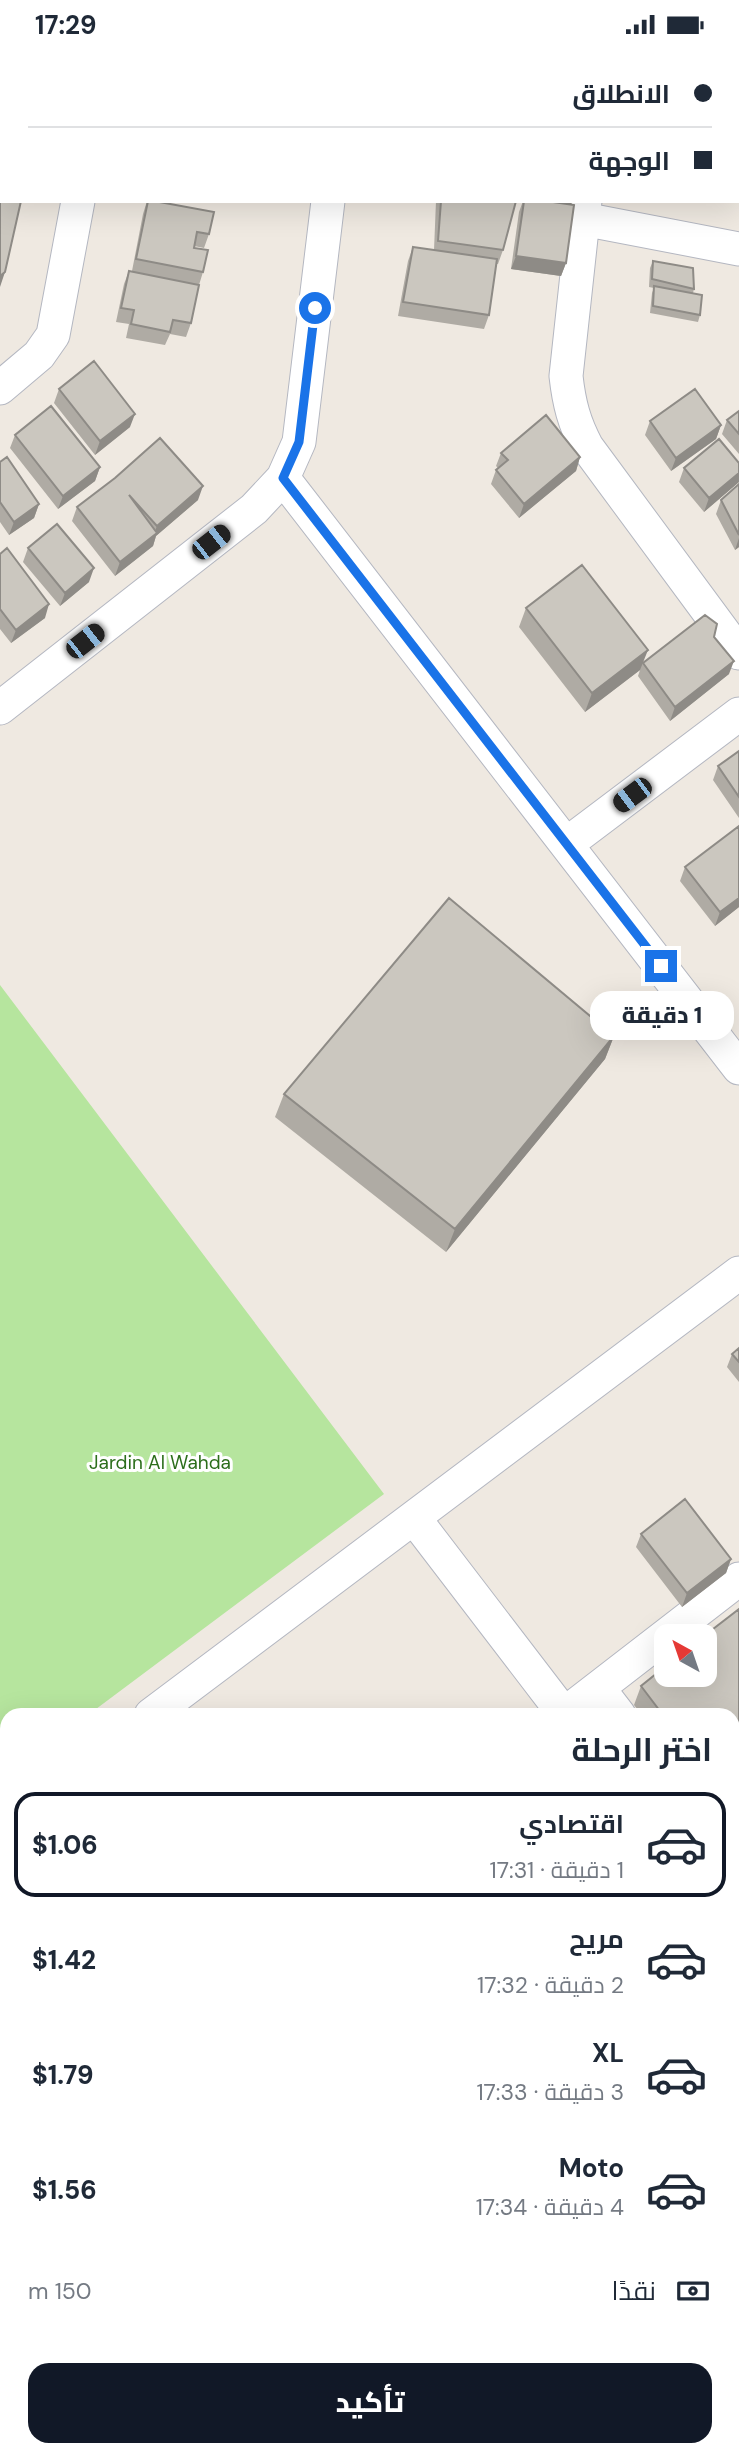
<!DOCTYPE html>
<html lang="ar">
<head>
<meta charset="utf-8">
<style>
	:root { --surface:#fff; --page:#f2f2f3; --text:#1f2937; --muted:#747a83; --line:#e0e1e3; --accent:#111827 }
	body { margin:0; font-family:"DM Sans",Cairo,sans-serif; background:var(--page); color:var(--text); direction:rtl; height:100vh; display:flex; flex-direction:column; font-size:26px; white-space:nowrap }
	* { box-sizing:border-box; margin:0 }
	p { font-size:23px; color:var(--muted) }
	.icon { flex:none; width:38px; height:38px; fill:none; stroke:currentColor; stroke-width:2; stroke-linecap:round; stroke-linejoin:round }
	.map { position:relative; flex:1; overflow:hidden; direction:ltr }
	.panel { position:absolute; left:0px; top:1659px; width:740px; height:749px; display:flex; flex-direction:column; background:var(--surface); border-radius:21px 21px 0 0; box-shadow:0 7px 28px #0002; direction:rtl }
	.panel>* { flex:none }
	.hud { position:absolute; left:0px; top:0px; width:740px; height:154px; box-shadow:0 7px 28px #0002; direction:rtl; display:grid; align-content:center; height:154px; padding:0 28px; background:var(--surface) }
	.needle { width:46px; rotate:320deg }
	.buttons { position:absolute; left:654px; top:1575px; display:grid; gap:14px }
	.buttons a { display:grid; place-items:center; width:63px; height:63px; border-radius:14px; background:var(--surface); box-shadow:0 7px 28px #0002; font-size:35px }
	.end { position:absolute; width:32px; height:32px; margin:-16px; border:9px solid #1a73e8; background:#fff; box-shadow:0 0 0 4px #fff }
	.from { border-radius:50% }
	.bubble { position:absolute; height:49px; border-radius:21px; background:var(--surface); box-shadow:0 7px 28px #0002; font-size:23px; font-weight:800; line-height:49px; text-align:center; direction:rtl }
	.car { position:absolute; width:21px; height:42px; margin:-21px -10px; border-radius:9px; box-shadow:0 0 5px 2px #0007; background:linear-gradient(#222 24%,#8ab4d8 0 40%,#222 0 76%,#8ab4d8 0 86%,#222 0) }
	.hud b { display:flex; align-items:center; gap:24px; height:66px; font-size:26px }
	.hud b+b { border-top:2px solid var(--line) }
	.hud i { width:18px; height:18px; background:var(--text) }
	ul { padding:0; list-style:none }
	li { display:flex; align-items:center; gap:21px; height:105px; margin:0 14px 10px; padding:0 14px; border:4px solid transparent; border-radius:21px }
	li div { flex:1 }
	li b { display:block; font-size:26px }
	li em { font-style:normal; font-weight:800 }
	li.on { border-color:var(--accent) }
	li>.icon { width:63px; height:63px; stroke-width:1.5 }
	h2 { padding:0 28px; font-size:32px; line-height:84px }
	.pay { display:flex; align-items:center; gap:18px; height:77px; padding:0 28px; font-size:26px }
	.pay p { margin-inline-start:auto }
	.cta { display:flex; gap:14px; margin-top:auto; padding:14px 28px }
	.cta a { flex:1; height:80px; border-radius:21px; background:var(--accent); color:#fff; font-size:28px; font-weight:800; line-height:80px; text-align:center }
	.status { display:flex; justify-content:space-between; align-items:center; height:49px; padding:0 35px; background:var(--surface); direction:ltr }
	.status svg { height:19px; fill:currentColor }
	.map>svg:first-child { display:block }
</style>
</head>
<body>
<div class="status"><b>17:29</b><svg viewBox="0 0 49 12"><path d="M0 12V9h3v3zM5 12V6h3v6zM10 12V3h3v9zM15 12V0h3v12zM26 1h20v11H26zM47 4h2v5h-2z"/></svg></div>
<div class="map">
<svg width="739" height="2408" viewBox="0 0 739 2408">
	<rect width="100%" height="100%" fill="#efe9e1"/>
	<path fill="#b6e59e" d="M0 936 384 1445 88 1666H7V1726L0 1732Z"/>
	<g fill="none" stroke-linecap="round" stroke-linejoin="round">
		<g stroke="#b4b7c1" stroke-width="35">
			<path id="minor" d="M614 0 627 2
				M99 2V0
				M346 2V0
				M738 17H739
				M0 98H2
				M328 152 299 393 283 429 739 1019
				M585 152 566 327C569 354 574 374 587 398L739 604
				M583 170 739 200
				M0 339 39 306 53 286 78 152
				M0 659 254 460 283 429
				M568 794 739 665
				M414 1469 564 1665
				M599 1640 619 1666
				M151 1666 739 1224
				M563 1666 739 1530
				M0 1779 7 1774
				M733 1813 739 1821
				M733 2103 739 2110
				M460 2401 465 2408
				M713 2408 721 2401"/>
		</g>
		<g stroke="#b4b7c1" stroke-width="40">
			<path id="tertiary" d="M0 2235 7 2245
				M0 2325 7 2334
				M59 2401 65 2408
				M128 2401 133 2408"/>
		</g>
		<use href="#minor" stroke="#fff" stroke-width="33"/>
		<use href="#tertiary" stroke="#fff" stroke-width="38"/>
	</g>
	<path fill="#afaba4" d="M147 152 209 185 204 199 194 197 203 223 199 236 191 274 186 288 170 285 165 296 126 289 129 275 116 273 124 235 129 222H132L143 165Z
		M436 152H516L503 201 498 215H496L489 266 484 280 398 267 408 212 413 198 434 201Z
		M523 152H572L566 214 561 227 511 220 519 163Z
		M653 212 694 240 693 244 700 266 698 273 650 264 652 244 654 239 649 238 650 219Z
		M59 340 130 378 95 406 54 354Z
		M739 362V405L722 385 727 371Z
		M650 372 721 376 716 390 671 422 645 386Z
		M15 386 100 418 95 432 58 460 10 399Z
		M501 404 580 408 576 422 519 469 491 435 496 421 498 419 496 417Z
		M0 413 39 455 34 469 9 486 0 473Z
		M739 414V433L704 463 679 433 684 419Z
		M739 435V498L735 501 716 465 721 451Z
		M198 451 156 487 153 497 115 527 72 472 77 458Z
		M28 499 89 533 60 557 23 513Z
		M0 505 45 569 11 594 0 580Z
		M526 559 644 613 714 588 729 625 670 672 638 627 640 621 585 663 519 578Z
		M739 702V769L713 731 718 717Z
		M739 777V858L715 877 680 832 685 818Z
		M614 987 605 1010 446 1203 275 1068 284 1045Z
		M739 1299V1333L727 1318 732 1305Z
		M641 1485 731 1510 726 1524 682 1558 636 1498Z
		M739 1560V1797L733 1789V1666H642L634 1656 641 1637Z
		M733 1869 739 1875V1960L733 1954V1919L737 1915 733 1910Z
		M739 2023V2057L733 2050V2028Z
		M7 2050V2076L0 2068V2063L4 2053Z
		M733 2138 739 2143V2255L733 2247Z
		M242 2401H275L266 2408H247Z
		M349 2401H377L369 2408H355Z
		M580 2401H660L661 2402 659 2408H572Z
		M668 2401H690L682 2408H674Z"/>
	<path fill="#8e8b86" d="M526 152H572L570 158Z
		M516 207 566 214 561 227 511 220Z
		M5 223 0 238V227Z
		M135 365 130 378 95 406 100 392Z
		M721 376 716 390 671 422 676 409Z
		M580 408 576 422 519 469 524 455Z
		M100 418 95 432 58 460 63 447Z
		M739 424V433L704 463 709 449Z
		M203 437 198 451 156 487 153 497 115 527 120 513 153 487 157 477Z
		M39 455 34 469 9 486 14 473Z
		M739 489V498L735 501Z
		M94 519 89 533 60 557 65 544Z
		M49 555 45 569 11 594 16 581Z
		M648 601 640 621 585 663 592 644Z
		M734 612 729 625 670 672 675 658Z
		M739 849V858L715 877 720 863Z
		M614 987 605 1010 446 1203 455 1180Z
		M731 1510 726 1524 682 1558 687 1544Z
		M739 2204V2214L733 2219V2209Z
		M739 2339V2349L733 2353V2344Z
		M262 2401H275L266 2408H257L258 2404Z
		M365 2401H377L369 2408H363Z
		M681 2401H690L682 2408H679Z"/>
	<path fill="#cbc7bf" stroke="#8e8b86" stroke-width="2" d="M185 0H260L259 2H185Z
		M0 101H2V152H21L5 223 0 227Z
		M148 152H154L214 163 209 185 197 183 194 199 208 201 203 223 136 210Z
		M441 152H516L503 201 438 192Z
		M524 152H546L574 156 566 214 516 207Z
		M413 198 497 210 489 266 403 253Z
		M653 212 693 219 694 240 652 230Z
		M129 222 199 236 191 274 173 271 170 283 131 275 134 261 121 259Z
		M654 237 702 246 700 266 653 257Z
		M94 312 135 365 100 392 59 340Z
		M695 340 721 376 676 409 650 372Z
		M51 357 100 418 63 447 15 386Z
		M739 362V385L727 371Z
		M546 366 580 408 524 455 496 421 508 411 501 404Z
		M160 389 203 437 157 477 129 446 157 484 120 513 77 458 115 429Z
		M719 390 739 414V424L709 449 684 419Z
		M7 408 39 455 14 473 0 453V413Z
		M739 435V486L721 451Z
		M57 475 94 519 65 544 28 499Z
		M7 499 49 555 16 581 0 560V505Z
		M582 516 648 601 592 644 526 559Z
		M705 566 717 575 714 588 734 612 675 658 643 614Z
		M739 702V748L718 717Z
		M739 777V849L720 863 685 818Z
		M449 849 614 987 455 1180 284 1045Z
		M739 1299V1313L732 1305Z
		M685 1450 731 1510 687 1544 641 1485Z
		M739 1560V1769L733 1761V1666H663L641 1637 667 1616V1626H705V1587H704Z
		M733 1869 739 1875V1907L733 1901Z
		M739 1913V1950L733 1944V1919Z
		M739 2023V2038L733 2030V2028Z
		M733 2138 739 2143V2166L733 2160Z
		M739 2170V2204L733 2209V2172Z
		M739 2211V2235L733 2227V2215Z
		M733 2286 739 2293V2339L733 2344Z
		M0 2348 7 2358V2401H40L46 2408H0Z
		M580 2401H613L619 2408H572Z
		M627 2401H660L661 2402 653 2408H633Z"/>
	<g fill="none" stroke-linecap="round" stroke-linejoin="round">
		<path stroke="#1a73e8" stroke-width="9" d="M315 259 299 393 283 429 661 917"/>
	</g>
	<g text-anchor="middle" stroke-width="6" stroke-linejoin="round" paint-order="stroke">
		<g font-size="19" fill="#2c6e1b" stroke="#fff">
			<text x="160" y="1420">Jardin Al Wahda</text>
		</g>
	</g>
</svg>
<div class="buttons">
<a><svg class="needle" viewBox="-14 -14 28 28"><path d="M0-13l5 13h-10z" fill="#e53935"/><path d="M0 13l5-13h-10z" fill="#747a83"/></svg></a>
</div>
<i class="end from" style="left:315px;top:259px"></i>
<i class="end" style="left:661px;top:917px"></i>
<div class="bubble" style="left:590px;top:942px;width:144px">1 دقيقة</div>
<i class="car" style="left:211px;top:493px;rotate:52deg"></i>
<i class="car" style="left:85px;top:592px;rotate:52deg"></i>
<i class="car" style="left:632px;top:746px;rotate:233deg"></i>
<div class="hud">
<b><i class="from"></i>الانطلاق</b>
<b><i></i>الوجهة</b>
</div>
<section class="panel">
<h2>اختر الرحلة</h2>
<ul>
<li class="on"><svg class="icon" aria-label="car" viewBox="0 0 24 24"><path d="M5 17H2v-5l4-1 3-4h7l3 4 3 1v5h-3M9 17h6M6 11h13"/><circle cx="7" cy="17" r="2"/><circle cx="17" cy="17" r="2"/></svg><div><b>اقتصادي</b><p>1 دقيقة · 17:31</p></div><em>$1.06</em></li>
<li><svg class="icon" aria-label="car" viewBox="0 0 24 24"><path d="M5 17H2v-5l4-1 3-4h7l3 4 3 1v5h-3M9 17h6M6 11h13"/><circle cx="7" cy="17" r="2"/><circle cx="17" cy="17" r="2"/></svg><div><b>مريح</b><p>2 دقيقة · 17:32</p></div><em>$1.42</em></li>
<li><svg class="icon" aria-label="car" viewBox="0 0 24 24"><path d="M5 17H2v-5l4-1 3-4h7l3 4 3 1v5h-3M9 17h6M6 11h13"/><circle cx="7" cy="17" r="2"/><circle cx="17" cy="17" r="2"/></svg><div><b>XL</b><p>3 دقيقة · 17:33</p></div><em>$1.79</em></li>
<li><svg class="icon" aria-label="car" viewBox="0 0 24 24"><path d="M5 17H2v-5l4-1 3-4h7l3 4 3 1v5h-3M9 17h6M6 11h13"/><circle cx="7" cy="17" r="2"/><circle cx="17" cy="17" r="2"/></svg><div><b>Moto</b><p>4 دقيقة · 17:34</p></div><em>$1.56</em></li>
</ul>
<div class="pay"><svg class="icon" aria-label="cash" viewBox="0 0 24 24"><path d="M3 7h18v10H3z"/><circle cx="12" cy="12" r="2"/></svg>نقدًا<p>150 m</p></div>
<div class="cta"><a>تأكيد</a></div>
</section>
</div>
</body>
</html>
